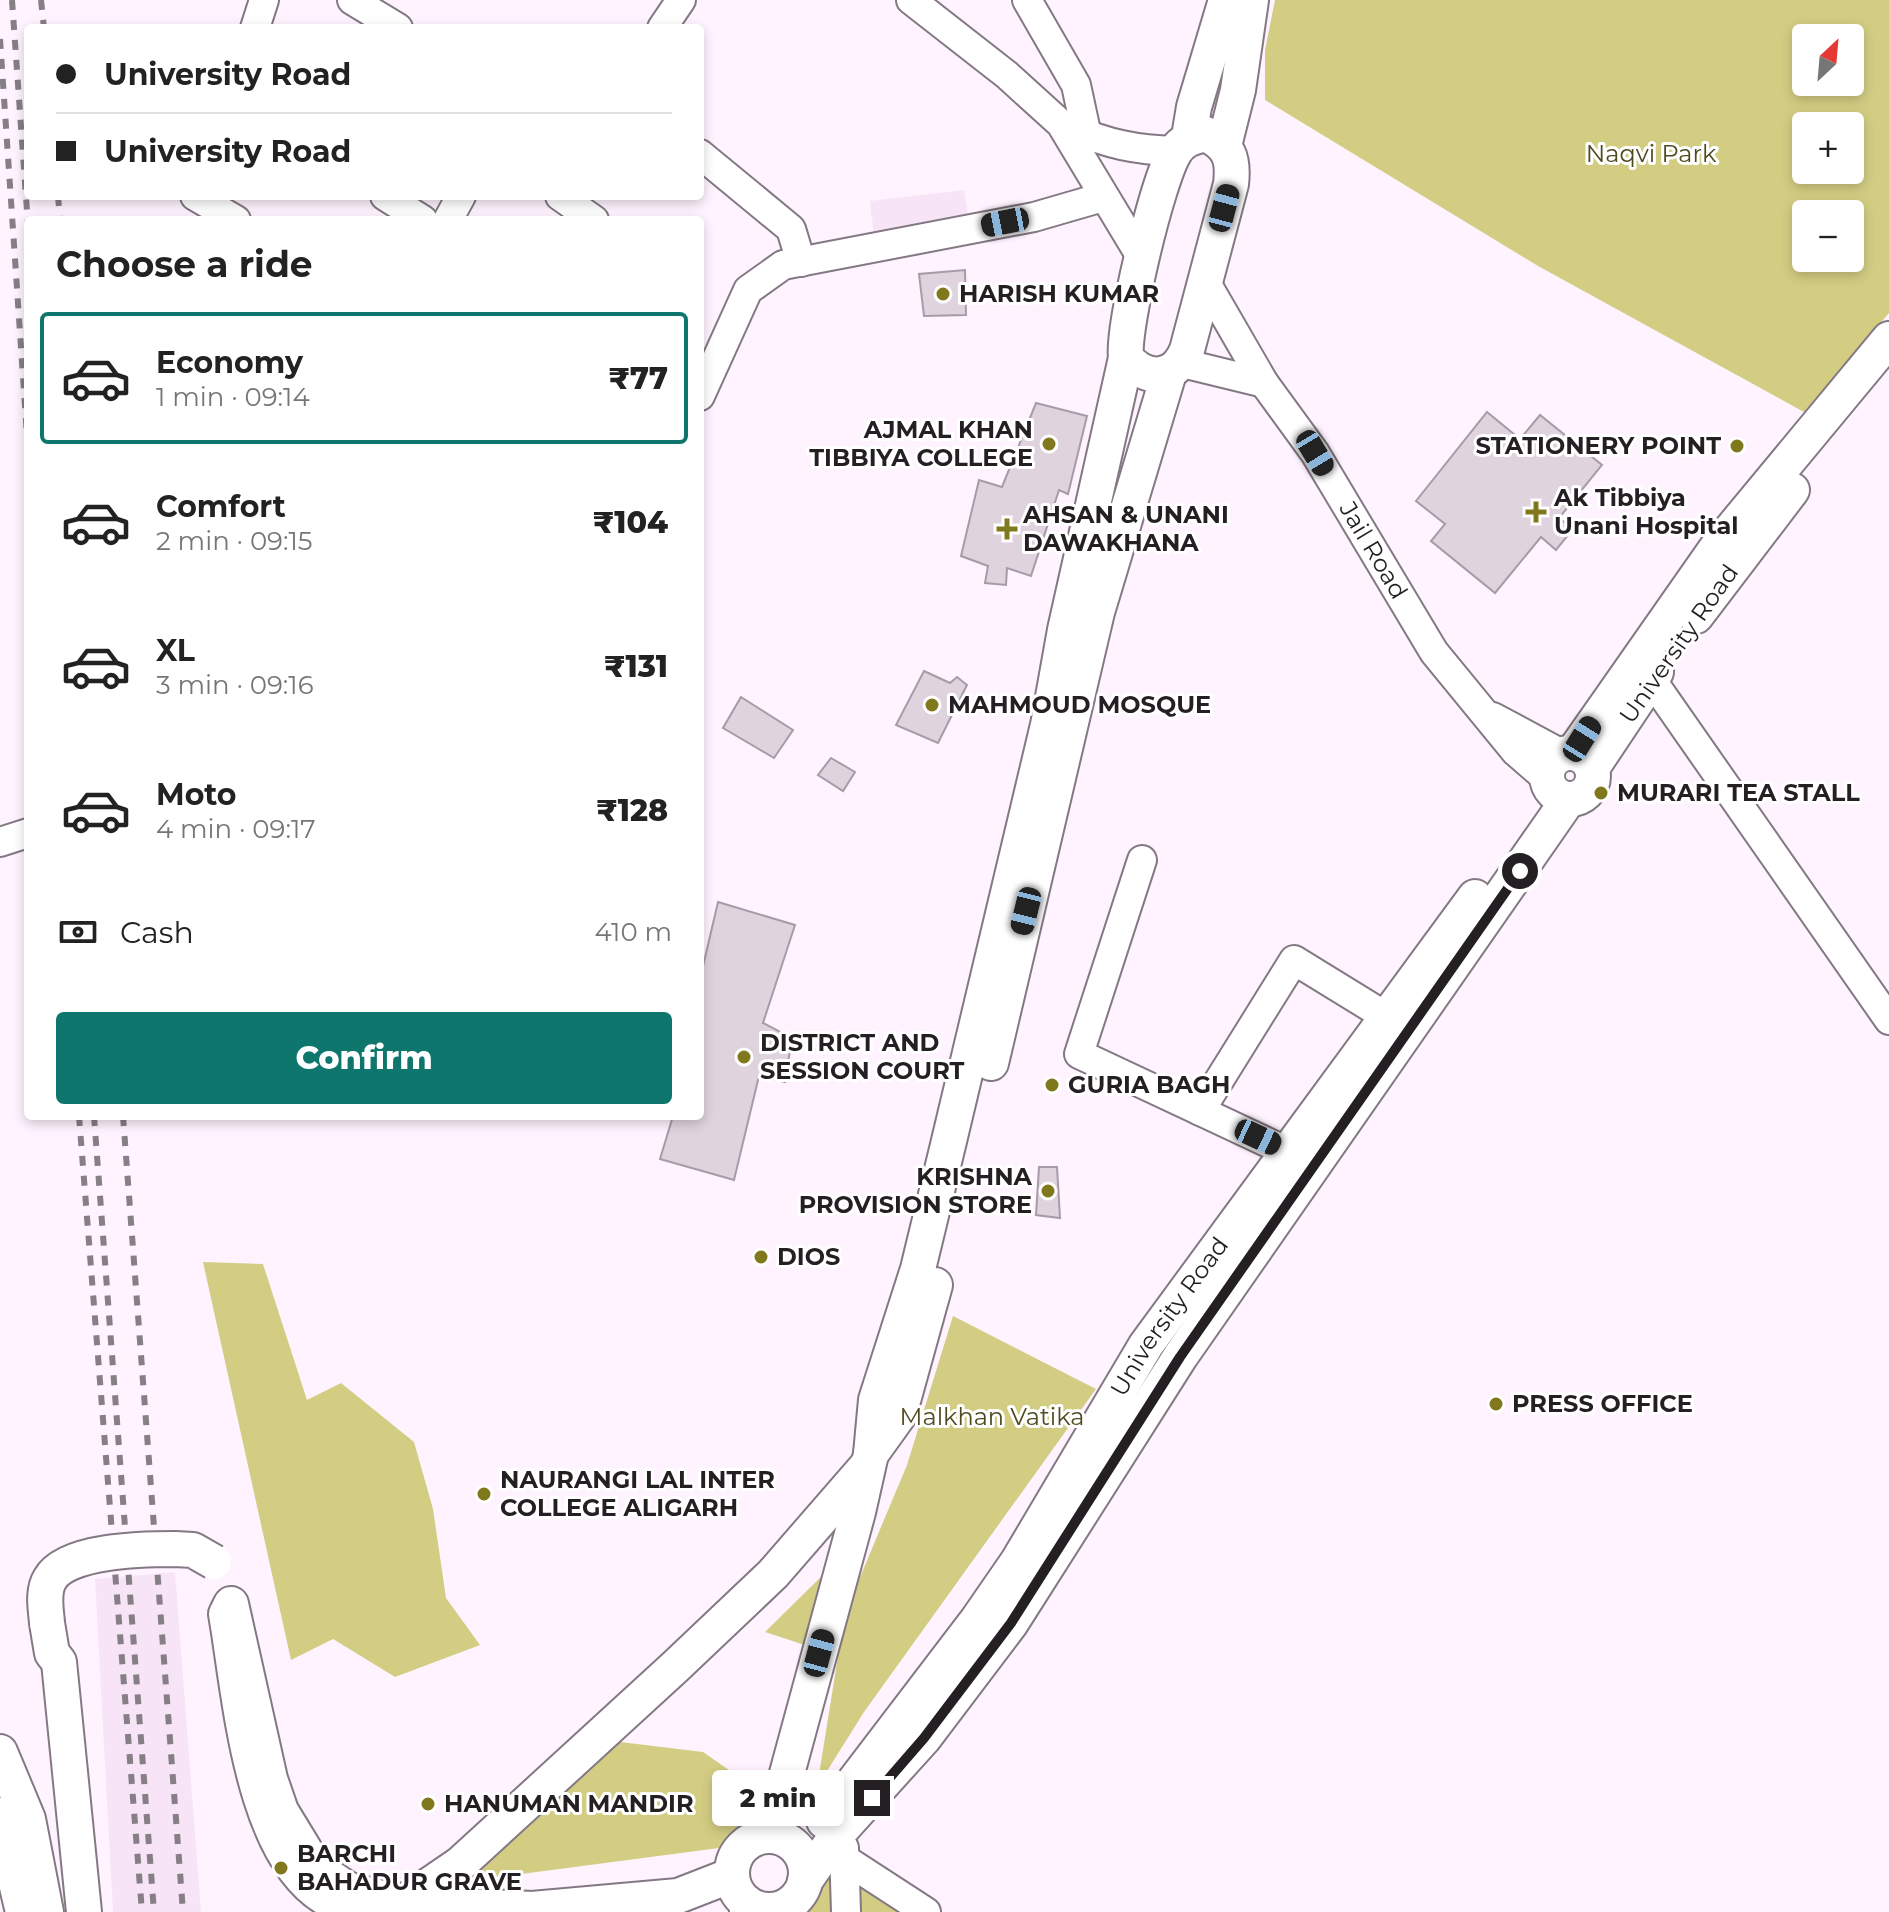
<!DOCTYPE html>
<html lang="en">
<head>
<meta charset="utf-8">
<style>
	:root { --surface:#fff; --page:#f2f2f2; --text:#222; --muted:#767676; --line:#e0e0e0; --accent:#0f766e }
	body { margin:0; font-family:Montserrat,sans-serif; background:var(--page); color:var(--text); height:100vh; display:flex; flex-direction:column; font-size:30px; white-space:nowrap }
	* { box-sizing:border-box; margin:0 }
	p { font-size:26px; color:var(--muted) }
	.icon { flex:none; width:44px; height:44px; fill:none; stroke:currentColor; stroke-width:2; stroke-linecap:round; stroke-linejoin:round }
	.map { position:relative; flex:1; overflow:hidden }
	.panel { position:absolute; left:24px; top:216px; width:680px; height:904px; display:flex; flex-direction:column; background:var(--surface); border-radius:8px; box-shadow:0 4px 12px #0003 }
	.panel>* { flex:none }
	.guide { position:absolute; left:24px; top:24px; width:680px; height:176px; border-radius:8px; box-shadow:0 4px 12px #0003; display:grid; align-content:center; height:176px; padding:0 32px; background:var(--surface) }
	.needle { width:52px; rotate:26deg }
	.tools { position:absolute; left:1792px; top:24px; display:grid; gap:16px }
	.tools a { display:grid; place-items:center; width:72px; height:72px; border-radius:8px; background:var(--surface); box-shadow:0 4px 12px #0003; font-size:40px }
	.end { position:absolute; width:36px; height:36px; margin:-18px; border:10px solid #231f23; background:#fff; box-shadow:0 0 0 4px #fff }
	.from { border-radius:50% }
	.bubble { position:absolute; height:56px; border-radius:8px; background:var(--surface); box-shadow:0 4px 12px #0003; font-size:26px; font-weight:800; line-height:56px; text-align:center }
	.car { position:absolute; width:24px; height:48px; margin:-24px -12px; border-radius:10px; box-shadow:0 0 6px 2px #0007; background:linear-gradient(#222 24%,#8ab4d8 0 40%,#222 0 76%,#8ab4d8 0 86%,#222 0) }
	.guide b { display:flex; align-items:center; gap:28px; height:76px; font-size:30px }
	.guide b+b { border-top:2px solid var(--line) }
	.guide i { width:20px; height:20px; background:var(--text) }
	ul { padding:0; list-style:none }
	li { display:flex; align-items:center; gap:24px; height:132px; margin:0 16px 12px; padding:0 16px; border:4px solid transparent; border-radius:8px }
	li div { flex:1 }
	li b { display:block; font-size:30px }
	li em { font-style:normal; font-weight:800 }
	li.current { border-color:var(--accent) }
	li>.icon { width:72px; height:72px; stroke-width:1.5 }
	h2 { padding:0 32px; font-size:36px; line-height:96px }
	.pay { display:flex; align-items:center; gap:20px; height:88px; padding:0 32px; font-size:30px }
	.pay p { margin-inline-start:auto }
	.action { display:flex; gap:16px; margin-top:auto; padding:16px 32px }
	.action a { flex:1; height:92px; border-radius:8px; background:var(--accent); color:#fff; font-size:32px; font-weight:800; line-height:92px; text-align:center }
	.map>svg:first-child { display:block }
</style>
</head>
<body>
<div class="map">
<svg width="1889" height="1912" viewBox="0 0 1889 1912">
	<rect width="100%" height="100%" fill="#fef3fe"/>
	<path fill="#f7e5f7" d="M964 190 970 227 874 236 870 201Z
		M175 1572 201 1912H113L95 1579Z"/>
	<path fill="#d3cd83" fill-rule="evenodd" d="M1275 0H1889V313L1804 412 1538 266 1265 100V50ZM1806 38H1850V82H1806ZM1850 126V170H1806V126ZM1806 214H1850V258H1806Z
		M203 1262 263 1264 307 1400 341 1383 414 1442 433 1509 446 1598 480 1645 395 1677 333 1639 291 1660Z
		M953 1316 1096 1389 864 1712 817 1787 845 1613 907 1465Z
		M831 1567 817 1649 765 1632Z
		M612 1741 703 1752 739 1777 753 1810 741 1830 719 1848 452 1883Z
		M838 1868V1912H802L825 1869Z
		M859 1879 905 1912H851Z"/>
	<path fill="#dfd3de" stroke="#a69ba6" stroke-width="2" d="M965 270 966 315 924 316 919 274Z
		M1036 403 1087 416 1068 494 1059 490 1031 576 1007 568 1006 585 985 583 988 566 961 556 979 480 1002 487Z
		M1487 412 1520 439 1540 415 1602 465 1559 518 1573 529 1556 550 1541 537 1495 593 1431 541 1445 524 1416 501Z
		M924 671 950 683 957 677 967 685 938 743 896 725Z
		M741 697 793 730 774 758 723 728Z
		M831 758 855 772 843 791 818 775Z
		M718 902 795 925 763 1023 792 1038 785 1082 759 1076 734 1180 660 1159 673 1116H700V979Z
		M1039 1167H1057L1060 1218 1036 1215Z"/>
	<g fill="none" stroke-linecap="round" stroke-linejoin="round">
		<g stroke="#837883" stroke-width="32">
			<g id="minor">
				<path d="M352 0 398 28"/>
				<path d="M911 0 1007 75 1061 124 1143 260"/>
				<path d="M1027 0 1076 85 1087 136"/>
				<path d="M255 28 264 0"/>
				<path d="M662 28 681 0"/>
				<path d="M1073 129C1108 144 1136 150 1175 151"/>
				<path d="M700 154 791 229 801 262"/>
				<path d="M195 196 236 220"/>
				<path d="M385 196 423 220"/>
				<path d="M560 196 594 220"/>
				<path d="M448 220 461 196"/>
				<path id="s1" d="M1205 281 1264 383 1315 453 1434 652 1516 752 1546 778"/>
				<path d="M1182 363 1264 383"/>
				<path d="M700 396 748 290 783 265 1034 217 1103 197"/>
				<path d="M1651 679 1889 1020"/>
				<path d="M1493 717 1562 754"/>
				<path d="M0 842 28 833"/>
				<path d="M1142 860 1079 1054 1305 1160"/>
				<path d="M1200 1111 1294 960 1385 1016"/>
				<path d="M844 1848 846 1912"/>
				<path d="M846 1860 926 1912"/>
				<path d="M744 1912 750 1905"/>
			</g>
		</g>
		<g stroke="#837883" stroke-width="38">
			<g id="major">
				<path d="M1206 134C1229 146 1234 158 1231 184L1187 350C1175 380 1147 382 1126 358 1122 328 1158 178 1175 152 1182 140 1193 137 1206 134Z"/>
				<path d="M1189 137 1194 107 1226 0"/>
				<path d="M1224 146 1238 90 1251 0"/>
				<path d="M1696 616 1792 490"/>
				<circle cx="1570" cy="776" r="23"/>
				<path d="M1573 753 1720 543 1889 339"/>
				<path d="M1592 768 1656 672"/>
				<path d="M991 1063 1097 612 1169 373"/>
				<path d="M871 1454 899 1415 935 1285"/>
				<path d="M47 1623 52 1653 59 1662 84 1912"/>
				<path d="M0 1752 28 1819 46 1912"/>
				<path d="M0 1815 23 1912"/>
				<path id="s2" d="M824 1821 978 1619 1018 1561 1146 1345 1475 897"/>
				<circle cx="769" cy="1873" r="37"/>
				<path d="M770 1836 858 1512 871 1454 876 1400 918 1269 949 1141 1048 725 1065 630 1126 358"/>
				<path d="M805 1881 839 1832 924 1738 1011 1623 1180 1357 1568 800"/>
				<path d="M403 1903 460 1864 675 1667 773 1574 866 1467"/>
				<path d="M366 1912C354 1909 341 1906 331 1901 250 1860 240 1693 226 1614L231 1604 270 1779 281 1811 309 1857 328 1876 349 1890 403 1903 532 1909 678 1896 732 1875"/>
			</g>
		</g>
		<use href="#minor" stroke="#fff" stroke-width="28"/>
		<use href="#major" stroke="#fff" stroke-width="34"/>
		<path stroke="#867f86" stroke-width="6" stroke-dasharray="10 10" stroke-linecap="butt" d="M12 0 28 225
			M41 0 44 28
			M0 39 28 450
			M58 196 60 220
			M79 1116 142 1912
			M94 1116 154 1912
			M123 1116 183 1912"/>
		<g stroke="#837883" stroke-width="38" stroke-linecap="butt">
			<path id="major-bridge" d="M47 1623C46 1609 42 1592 50 1579 66 1550 144 1549 175 1549L193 1550 214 1562"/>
		</g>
		<use href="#major-bridge" stroke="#fff" stroke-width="34"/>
	</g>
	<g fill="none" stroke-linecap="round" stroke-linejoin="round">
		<path stroke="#231f23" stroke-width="10" d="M872 1798 924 1738 1011 1623 1180 1357 1520 871"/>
	</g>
	<g fill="#80781d" stroke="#fff" stroke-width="3">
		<circle cx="943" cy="294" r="8"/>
		<circle cx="1049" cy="444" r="8"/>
		<circle cx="1737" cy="446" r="8"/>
		<path d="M1532 500h8v8h8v8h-8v8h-8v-8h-8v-8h8z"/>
		<path d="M1003 517h8v8h8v8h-8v8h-8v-8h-8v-8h8z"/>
		<circle cx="932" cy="705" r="8"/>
		<circle cx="1601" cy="793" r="8"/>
		<circle cx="744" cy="1057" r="8"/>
		<circle cx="1052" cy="1085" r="8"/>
		<circle cx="1048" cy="1191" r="8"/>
		<circle cx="761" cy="1257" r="8"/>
		<circle cx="1496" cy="1404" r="8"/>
		<circle cx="484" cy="1494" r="8"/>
		<circle cx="428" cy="1804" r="8"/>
		<circle cx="281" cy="1868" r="8"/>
	</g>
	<g text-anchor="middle" stroke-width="6" stroke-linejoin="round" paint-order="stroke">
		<g font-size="24" fill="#4f4b20" stroke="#fff">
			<text x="1651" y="162">Naqvi Park</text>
			<text x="992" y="1425">Malkhan Vatika</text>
		</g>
		<g font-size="24" font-weight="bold" fill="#231f23" stroke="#fff" text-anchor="start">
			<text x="959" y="302">HARISH KUMAR</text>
			<text x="1033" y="438" text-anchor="end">AJMAL KHAN<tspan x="1033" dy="28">TIBBIYA COLLEGE</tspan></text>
			<text x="1721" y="454" text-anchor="end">STATIONERY POINT</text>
			<text x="1554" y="506">Ak Tibbiya<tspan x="1554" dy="28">Unani Hospital</tspan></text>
			<text x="1023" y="523">AHSAN &amp; UNANI<tspan x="1023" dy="28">DAWAKHANA</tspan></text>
			<text x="948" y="713">MAHMOUD MOSQUE</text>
			<text x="1617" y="801">MURARI TEA STALL</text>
			<text x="760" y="1051">DISTRICT AND<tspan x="760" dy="28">SESSION COURT</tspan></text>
			<text x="1068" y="1093">GURIA BAGH</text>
			<text x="1032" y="1185" text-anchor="end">KRISHNA<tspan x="1032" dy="28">PROVISION STORE</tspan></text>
			<text x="777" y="1265">DIOS</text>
			<text x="1512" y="1412">PRESS OFFICE</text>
			<text x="500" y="1488">NAURANGI LAL INTER<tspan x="500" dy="28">COLLEGE ALIGARH</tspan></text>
			<text x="444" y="1812">HANUMAN MANDIR</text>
			<text x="297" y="1862">BARCHI<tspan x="297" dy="28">BAHADUR GRAVE</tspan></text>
		</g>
		<g font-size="24" fill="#231f23" stroke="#fff">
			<text dy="8" stroke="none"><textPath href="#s1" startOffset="318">Jail Road</textPath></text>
			<text transform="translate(1679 644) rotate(-55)" y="8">University Road</text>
			<text dy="8" stroke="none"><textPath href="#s2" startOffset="612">University Road</textPath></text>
		</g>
	</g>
</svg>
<div class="tools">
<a><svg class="needle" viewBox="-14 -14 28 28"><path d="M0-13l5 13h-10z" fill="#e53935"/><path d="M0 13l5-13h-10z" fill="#767676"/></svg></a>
<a>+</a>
<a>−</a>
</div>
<i class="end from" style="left:1520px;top:871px"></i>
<i class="end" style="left:872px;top:1798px"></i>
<div class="bubble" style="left:712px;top:1770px;width:132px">2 min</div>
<i class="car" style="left:1224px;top:208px;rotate:15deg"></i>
<i class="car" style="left:1005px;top:222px;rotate:259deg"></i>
<i class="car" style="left:1315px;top:453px;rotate:149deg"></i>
<i class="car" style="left:1582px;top:739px;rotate:32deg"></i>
<i class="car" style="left:1026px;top:911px;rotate:194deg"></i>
<i class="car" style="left:1258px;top:1137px;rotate:115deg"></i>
<i class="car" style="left:819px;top:1653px;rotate:15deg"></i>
<div class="guide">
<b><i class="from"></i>University Road</b>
<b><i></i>University Road</b>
</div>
<section class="panel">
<h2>Choose a ride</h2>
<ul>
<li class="current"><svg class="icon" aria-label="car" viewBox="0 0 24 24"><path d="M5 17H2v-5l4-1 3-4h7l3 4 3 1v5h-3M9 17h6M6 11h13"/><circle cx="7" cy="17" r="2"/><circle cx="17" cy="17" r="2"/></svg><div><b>Economy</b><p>1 min · 09:14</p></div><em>₹77</em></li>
<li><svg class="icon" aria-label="car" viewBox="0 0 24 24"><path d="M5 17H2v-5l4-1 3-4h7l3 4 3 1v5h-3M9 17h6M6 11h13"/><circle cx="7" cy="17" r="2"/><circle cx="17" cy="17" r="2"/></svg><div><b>Comfort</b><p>2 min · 09:15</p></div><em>₹104</em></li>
<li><svg class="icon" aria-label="car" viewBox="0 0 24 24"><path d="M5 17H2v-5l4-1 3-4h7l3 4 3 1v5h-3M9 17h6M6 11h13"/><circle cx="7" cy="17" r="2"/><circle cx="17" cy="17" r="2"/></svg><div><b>XL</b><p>3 min · 09:16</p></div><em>₹131</em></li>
<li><svg class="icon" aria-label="car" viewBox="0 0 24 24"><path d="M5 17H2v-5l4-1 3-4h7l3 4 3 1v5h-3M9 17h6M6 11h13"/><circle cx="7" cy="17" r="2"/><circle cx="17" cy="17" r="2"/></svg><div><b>Moto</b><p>4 min · 09:17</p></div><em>₹128</em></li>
</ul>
<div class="pay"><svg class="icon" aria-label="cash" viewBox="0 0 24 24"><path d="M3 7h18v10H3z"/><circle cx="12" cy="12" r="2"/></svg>Cash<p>410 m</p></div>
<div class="action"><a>Confirm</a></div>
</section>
</div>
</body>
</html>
